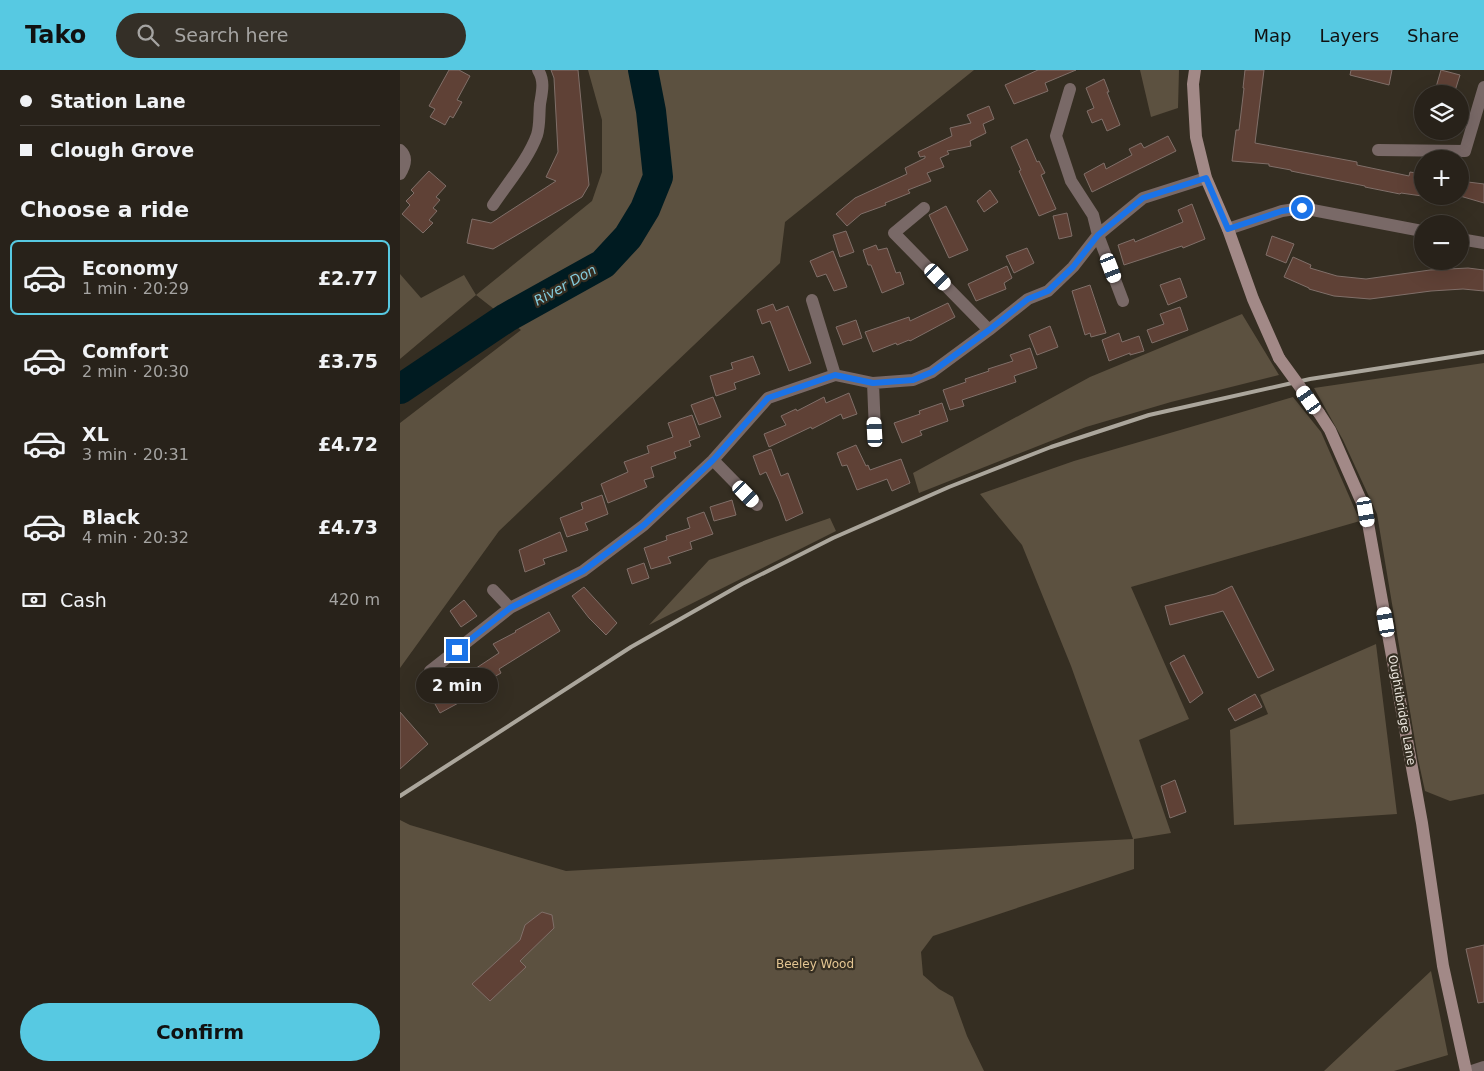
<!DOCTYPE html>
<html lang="en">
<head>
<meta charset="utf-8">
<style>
	:root { --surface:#28221a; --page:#342f27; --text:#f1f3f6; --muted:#a5a4a2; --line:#443f39; --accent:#57c9e2 }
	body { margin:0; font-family:"DejaVu Sans",sans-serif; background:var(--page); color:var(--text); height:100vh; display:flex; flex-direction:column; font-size:19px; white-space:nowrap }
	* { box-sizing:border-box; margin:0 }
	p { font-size:16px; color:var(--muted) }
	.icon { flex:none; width:28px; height:28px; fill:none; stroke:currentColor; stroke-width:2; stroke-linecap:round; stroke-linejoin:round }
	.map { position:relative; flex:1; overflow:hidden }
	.sheet { display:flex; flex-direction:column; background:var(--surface); width:400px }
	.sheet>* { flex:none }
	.guide { display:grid; align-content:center; height:110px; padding:0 20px; background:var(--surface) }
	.controls { position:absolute; left:1014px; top:15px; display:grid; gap:10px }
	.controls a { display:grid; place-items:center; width:55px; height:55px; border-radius:50%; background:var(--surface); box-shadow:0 5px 20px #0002,0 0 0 1px var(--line); font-size:25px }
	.end { position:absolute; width:22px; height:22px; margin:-11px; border:6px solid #1a73e8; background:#fff; box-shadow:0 0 0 2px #fff }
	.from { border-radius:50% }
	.bubble { position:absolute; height:35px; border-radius:18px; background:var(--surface); box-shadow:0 5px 20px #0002,0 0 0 1px var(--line); font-size:16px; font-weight:800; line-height:35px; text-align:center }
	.car { position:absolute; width:15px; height:30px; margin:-15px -8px; border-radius:6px; box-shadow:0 0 4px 1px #0007; background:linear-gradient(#fff 24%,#345 0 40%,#fff 0 76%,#345 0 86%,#fff 0) }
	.guide b { display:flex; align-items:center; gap:18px; height:48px; font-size:19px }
	.guide b+b { border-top:1px solid var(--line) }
	.guide i { width:12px; height:12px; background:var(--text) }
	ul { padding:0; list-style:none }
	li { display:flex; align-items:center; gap:15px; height:75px; margin:0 10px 8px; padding:0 10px; border:2px solid transparent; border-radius:8px }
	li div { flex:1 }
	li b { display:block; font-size:19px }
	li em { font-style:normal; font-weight:800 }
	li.on { border-color:var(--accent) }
	li>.icon { width:45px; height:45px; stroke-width:1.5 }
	h2 { padding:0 20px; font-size:22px; line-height:60px }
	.pay { display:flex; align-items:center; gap:12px; height:55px; padding:0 20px; font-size:19px }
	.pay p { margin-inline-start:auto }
	.primary-button { display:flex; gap:10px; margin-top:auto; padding:10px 20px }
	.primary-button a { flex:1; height:58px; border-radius:30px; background:var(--accent); color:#111; font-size:20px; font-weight:800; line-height:58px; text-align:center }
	header { display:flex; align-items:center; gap:30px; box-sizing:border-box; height:70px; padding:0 25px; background:var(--accent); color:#111 }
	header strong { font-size:24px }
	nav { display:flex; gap:28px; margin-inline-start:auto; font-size:18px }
	.search { width:350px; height:45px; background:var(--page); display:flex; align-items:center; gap:12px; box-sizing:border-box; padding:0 18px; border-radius:28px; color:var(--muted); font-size:19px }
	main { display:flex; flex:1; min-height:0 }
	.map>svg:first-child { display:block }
</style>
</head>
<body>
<header>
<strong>Tako</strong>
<div class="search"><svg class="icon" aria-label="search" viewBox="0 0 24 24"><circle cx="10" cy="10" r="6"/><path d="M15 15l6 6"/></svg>Search here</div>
<nav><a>Map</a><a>Layers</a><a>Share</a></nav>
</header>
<main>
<section class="sheet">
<div class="guide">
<b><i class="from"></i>Station Lane</b>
<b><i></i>Clough Grove</b>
</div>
<h2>Choose a ride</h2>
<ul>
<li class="on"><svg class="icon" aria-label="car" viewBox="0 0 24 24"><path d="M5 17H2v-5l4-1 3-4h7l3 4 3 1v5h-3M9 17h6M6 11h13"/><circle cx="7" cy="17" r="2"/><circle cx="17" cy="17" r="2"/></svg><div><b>Economy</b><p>1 min · 20:29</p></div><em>£2.77</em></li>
<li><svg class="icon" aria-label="car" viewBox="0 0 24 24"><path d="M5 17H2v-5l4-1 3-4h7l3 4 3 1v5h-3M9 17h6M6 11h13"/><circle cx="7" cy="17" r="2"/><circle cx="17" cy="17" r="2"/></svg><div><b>Comfort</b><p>2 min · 20:30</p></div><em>£3.75</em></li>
<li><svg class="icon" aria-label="car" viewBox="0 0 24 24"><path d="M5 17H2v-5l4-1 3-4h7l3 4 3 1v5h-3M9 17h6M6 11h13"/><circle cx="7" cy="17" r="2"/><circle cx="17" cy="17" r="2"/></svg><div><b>XL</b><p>3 min · 20:31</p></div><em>£4.72</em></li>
<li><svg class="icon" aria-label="car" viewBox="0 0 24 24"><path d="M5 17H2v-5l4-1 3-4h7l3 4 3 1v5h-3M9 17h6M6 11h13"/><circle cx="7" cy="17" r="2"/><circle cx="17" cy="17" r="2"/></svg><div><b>Black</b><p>4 min · 20:32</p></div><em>£4.73</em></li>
</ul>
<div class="pay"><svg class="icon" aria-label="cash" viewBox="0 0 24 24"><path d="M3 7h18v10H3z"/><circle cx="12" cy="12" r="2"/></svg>Cash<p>420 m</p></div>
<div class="primary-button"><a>Confirm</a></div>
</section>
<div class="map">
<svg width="1084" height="1001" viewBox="0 0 1084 1001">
	<rect width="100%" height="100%" fill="#352e22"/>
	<path fill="#5c5140" d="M188 0H574L385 152 380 193 99 461 0 598V353L121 260 76 225 0 289V204L21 228 64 205 76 225 192 131 202 102V50Z
		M740 0H779L778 38 751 47Z
		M842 244 879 305 771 332 686 357 519 423 513 403 690 307Z
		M1084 293V724L1050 731 1025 721 1018 689 977 444 943 370 914 318Z
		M893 327 921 362 960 451 731 517 789 649 739 670 771 763 734 769V799L533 866 521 882 523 905 539 919 553 927 567 966 584 1001H0V750L10 755 166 801 733 769 671 596 622 475 580 424 674 391Z
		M430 448 436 461 249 555 309 490Z
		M976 574 997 744 834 755 830 660 868 644 860 625Z
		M1031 901 1048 985 994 1001H924Z"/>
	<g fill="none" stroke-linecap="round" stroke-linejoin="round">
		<path stroke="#001b21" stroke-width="30" d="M0 319 106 248 203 194 228 167 245 139 258 107 251 41 243 0"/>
	</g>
	<path fill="#5f4136" stroke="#806f69" d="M49 0H59L70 6 57 30 62 32 53 48 50 46 45 55 30 47 35 39 29 36Z
		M151 0H178L189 115 182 127 93 179 67 173 72 149 91 153 156 111 146 107 158 82 154 8Z
		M638 0H676L645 13 648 21 614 34 605 15Z
		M845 0H864L855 73 957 92V95L1009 106 1010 102 1022 104V126L1001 123 1000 124 965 117V116L891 101V100L869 96V94L832 91 836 60H839L844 18H843Z
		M951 0H992L989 15 950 5Z
		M1041 0 1060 5 1054 24H1034Z
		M704 9 709 22H707L720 55 707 61 702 49 692 53 687 41 694 38 686 18Z
		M589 36 594 49 583 54 586 63 570 71 571 76 547 81 549 84 540 88 544 97 527 103 531 111 508 120 510 123 485 133 486 135 461 144 447 156 436 144 455 128 507 104 505 98 525 88V86L520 87 518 82 552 66 550 58 571 53 567 45Z
		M768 66 776 81 692 122 684 104 704 93 706 99 732 85 729 79 741 73 744 78Z
		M627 69 637 92 639 91 645 103 641 105 656 139 639 146 619 101 621 100 611 77Z
		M29 101 46 116 36 127 40 130 33 138 37 141 29 150 33 153 23 163 2 144 10 135 6 131 14 123 11 120Z
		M1060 111 1084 114V133L1060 126Z
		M590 120 598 132 584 142 577 131Z
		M792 134 805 169 783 178 782 176 724 195 718 175 734 169 735 172 783 152 778 140Z
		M546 136 568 180 549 188 529 145Z
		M667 143 672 166 659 169 653 146Z
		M446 161 454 182 440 187 433 165Z
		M872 166 894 174 886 193 866 185Z
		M476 175 478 180 487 178 496 203 500 202 504 214 482 223 471 195H468L463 180Z
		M627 178 634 193 614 203 606 186Z
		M433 181 447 217 434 221 426 204 417 207 410 191Z
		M893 187 911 195 910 198 937 206 966 209 1030 200 1068 198 1084 200V221L1063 219 1031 221 970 229 934 226 909 219V218L884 207Z
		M607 196 612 208 604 213 606 219 576 231 568 214Z
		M780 208 787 227 768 235 760 215Z
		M690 215 706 263 691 267 690 263 685 265 672 221Z
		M548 233 555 247 510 271 509 270 497 275 496 273 473 282 465 262 509 247 510 251Z
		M373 234 376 241 388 236 411 293 389 301 370 251 362 254 357 240Z
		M780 237 788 260 752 273 747 260 764 254 760 244Z
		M456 250 462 268 443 275 436 257Z
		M650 256 658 277 637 285 629 265Z
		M719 263 722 272 739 266 744 281 730 285V283L709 291 702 270Z
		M630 278 637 298 614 306 616 312 562 330 564 336 550 340 543 320 566 312 565 309 589 301 588 299 613 291 610 285Z
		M353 286 360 304 334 313 336 319 316 326 310 306 333 299 331 293Z
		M449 323 457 344 443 349 441 344 412 359 411 357 369 377 364 364 386 355 381 346 396 339 397 341 424 327 426 333Z
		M313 327 321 347 299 355 291 335Z
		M542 333 548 351 520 361 522 365 502 373 494 353 520 344 519 341Z
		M292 345 300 367 289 371 291 376 274 382 276 388 251 397 254 407 244 410 247 417 208 433 201 414 228 402 224 392 249 383 247 376 273 367 268 353Z
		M456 375 466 396 468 395 470 400 501 389 510 413 492 421 487 409 457 420 447 395 442 396 437 383Z
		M371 379 381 406 388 403 403 443 386 451 379 431 366 402 360 405 353 386Z
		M202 425 208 444 185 453 188 460 167 467 160 448 183 439 181 433Z
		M332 430 336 445 314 451 310 437Z
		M304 442 313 464 290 472 292 479 268 487 271 493 251 499 244 478 267 470 266 466 290 458 287 448Z
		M160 462 167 481 143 489 145 494 125 502 119 480Z
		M244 493 249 508 232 514 227 499Z
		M832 516 874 600 858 608 823 541 770 555 765 536 815 524Z
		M184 517 217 553 206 565 189 548 172 526Z
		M64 530 77 546 61 557 50 541Z
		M149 542 160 561 99 599 101 603 59 627 62 631 40 643 35 634V629L42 624 36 614 48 608 52 614 99 583 93 574 116 562 115 561Z
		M784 585 803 623 790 633 770 593Z
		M855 624 862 637 835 651 828 639Z
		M0 642 28 674 0 699Z
		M775 710 786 742 770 748 761 716Z
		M142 842 152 845 154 858 120 891 126 897 90 931 72 914 120 870 125 855Z
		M1084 875V932L1078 933 1066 879Z"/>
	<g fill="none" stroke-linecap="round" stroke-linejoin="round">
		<path stroke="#796967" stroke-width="12" d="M670 19 656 66 671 111 693 145 698 165 723 231
			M0 80C8 87 5 96 0 104
			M978 80 1065 81 1084 17
			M93 135C107 114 129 88 137 65 140 55 139 45 140 34 142 22 145 11 138 0
			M524 138 494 163 589 260
			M828 159 882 141 902 138 1022 161
			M1060 169 1084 173
			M412 230 435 305
			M473 313 475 362
			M313 390 357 435
			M93 520 110 538
			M30 601 110 538 183 501 244 455 313 390 368 328 435 305 473 313 513 310 532 302 589 260 628 229 648 221 673 197 698 165 743 128 806 108
			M1072 1001 1084 997"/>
		<path stroke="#a28987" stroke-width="12" d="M795 0 793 14 796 67 806 108 828 159 853 229 879 288
			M919 343 930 360 966 442 1022 753 1043 896 1066 1001"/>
		<path stroke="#aba69c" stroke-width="4" d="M0 726 231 577 342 514 433 468 549 417 651 377 749 345 910 309 1084 282"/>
		<path stroke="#a28987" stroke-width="12" d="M879 288 919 343"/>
	</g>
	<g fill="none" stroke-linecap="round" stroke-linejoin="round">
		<path stroke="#1a73e8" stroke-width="6" d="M57 580 110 538 183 501 244 455 313 390 368 328 435 305 473 313 513 310 532 302 589 260 628 229 648 221 673 197 698 165 743 128 806 108 828 159 882 141 902 138"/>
	</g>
	<g text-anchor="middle" stroke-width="4.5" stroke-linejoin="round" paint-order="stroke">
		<g font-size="12" fill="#ece7df" stroke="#352e22">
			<text transform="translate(1002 640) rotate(80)" y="4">Oughtibridge Lane</text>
		</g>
		<g font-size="12" fill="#e3c592" stroke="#352e22">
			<text x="415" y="898">Beeley Wood</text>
		</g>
		<g font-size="14" font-style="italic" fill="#84cbdc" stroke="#352e22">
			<text transform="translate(165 215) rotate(-29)" y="5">River Don</text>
		</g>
	</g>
</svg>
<div class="controls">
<a><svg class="icon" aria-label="layers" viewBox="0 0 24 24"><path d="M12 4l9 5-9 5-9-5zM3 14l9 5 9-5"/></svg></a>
<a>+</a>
<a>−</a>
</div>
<i class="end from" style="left:902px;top:138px"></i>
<i class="end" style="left:57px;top:580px"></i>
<div class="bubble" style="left:16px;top:598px;width:82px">2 min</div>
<i class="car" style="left:711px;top:198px;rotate:159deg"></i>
<i class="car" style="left:538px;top:207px;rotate:136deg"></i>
<i class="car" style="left:909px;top:330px;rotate:325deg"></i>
<i class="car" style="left:475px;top:362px;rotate:357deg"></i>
<i class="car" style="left:346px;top:424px;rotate:136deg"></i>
<i class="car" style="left:966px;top:442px;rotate:170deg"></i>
<i class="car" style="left:986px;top:552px;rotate:350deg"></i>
</div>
</main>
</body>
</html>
